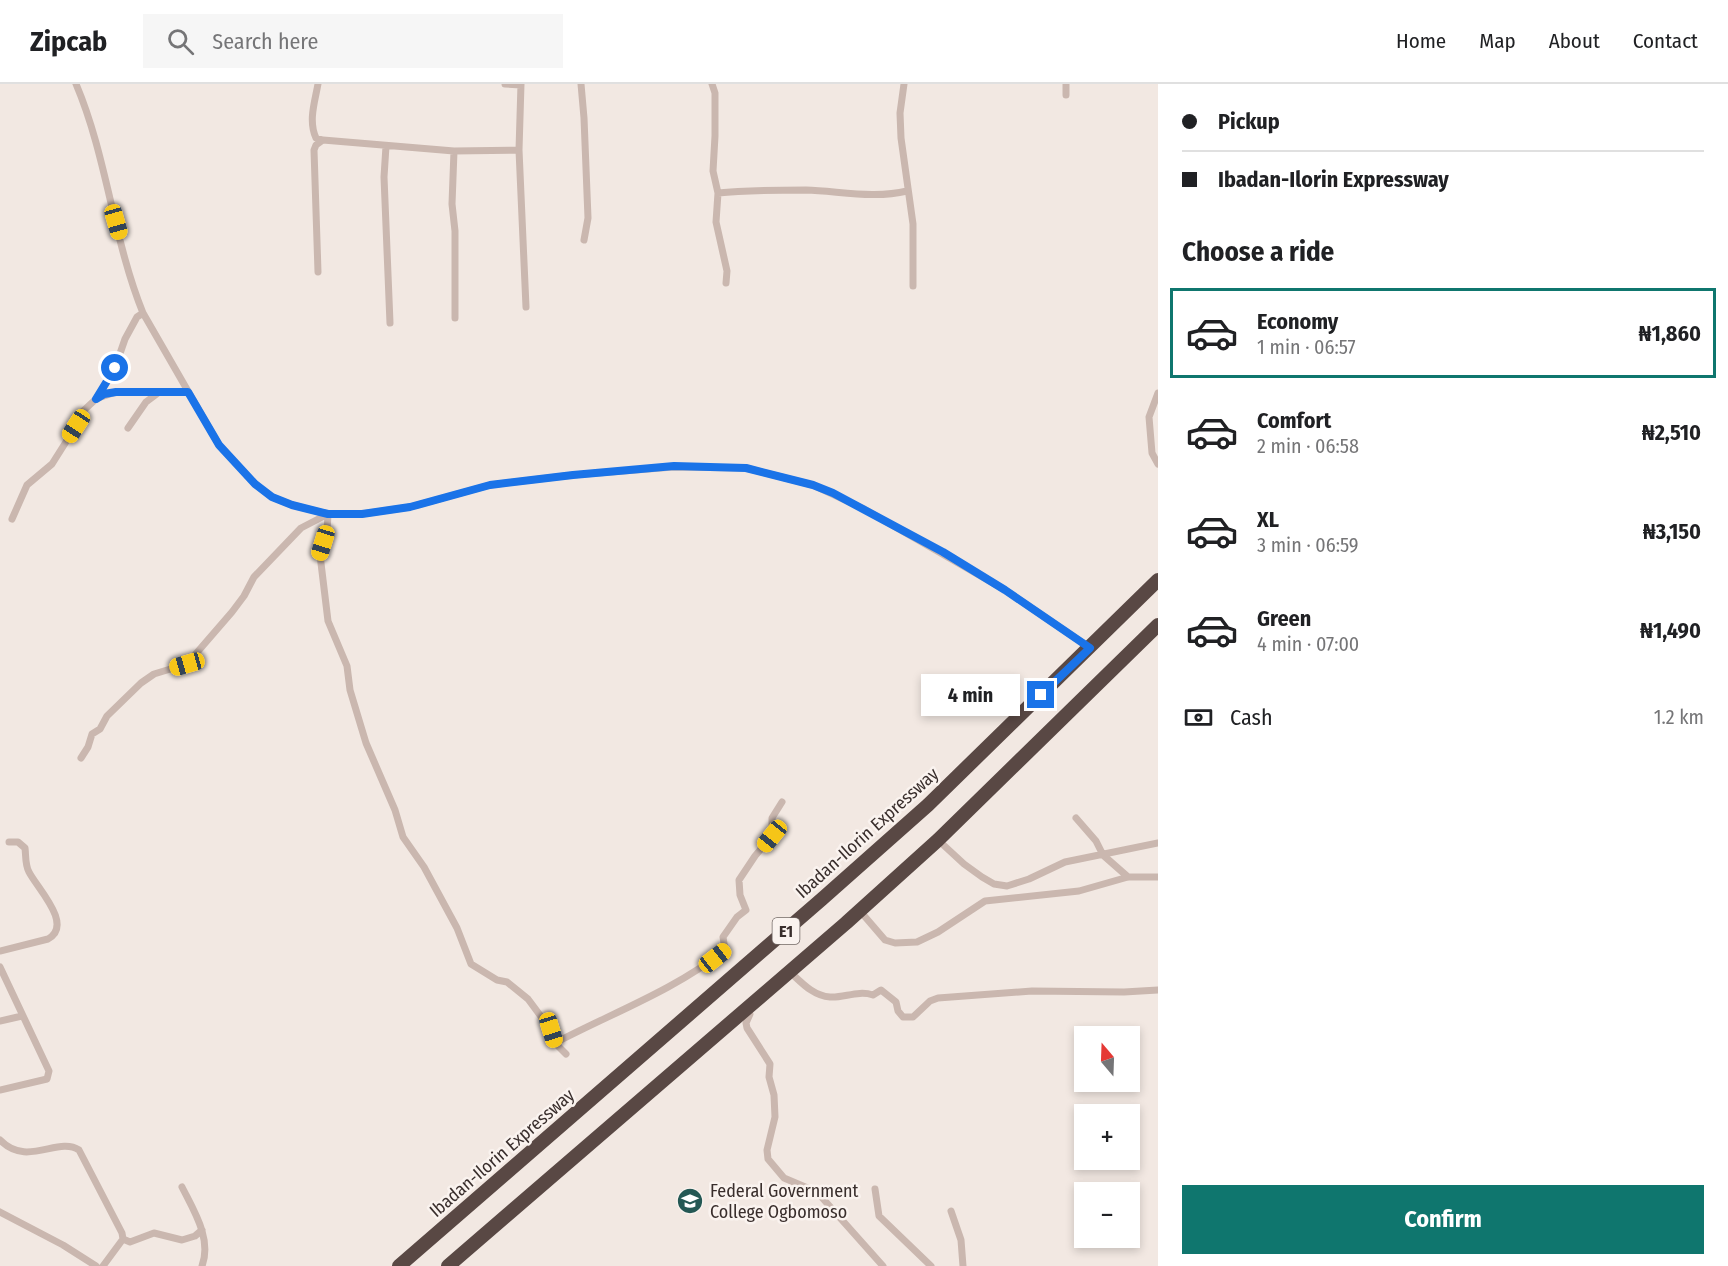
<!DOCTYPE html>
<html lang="en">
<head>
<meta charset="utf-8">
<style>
	:root { --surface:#fff; --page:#f6f6f6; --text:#202124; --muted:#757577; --line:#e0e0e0; --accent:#0f766e }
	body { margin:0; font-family:"Fira Sans Condensed",sans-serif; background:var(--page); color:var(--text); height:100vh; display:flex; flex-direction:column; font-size:22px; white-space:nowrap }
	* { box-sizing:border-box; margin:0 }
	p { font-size:20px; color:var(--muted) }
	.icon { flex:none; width:33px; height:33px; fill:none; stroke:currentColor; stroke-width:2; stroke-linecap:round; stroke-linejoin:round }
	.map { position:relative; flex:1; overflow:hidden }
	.sheet { display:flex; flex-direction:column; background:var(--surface); width:570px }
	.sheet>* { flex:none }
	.guide { display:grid; align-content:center; height:132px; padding:0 24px; background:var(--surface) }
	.needle { width:39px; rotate:341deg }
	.tools { position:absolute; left:1074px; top:942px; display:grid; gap:12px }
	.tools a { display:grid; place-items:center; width:66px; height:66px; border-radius:0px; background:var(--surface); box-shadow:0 3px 9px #0003; font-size:30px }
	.end { position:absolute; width:27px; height:27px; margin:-14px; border:8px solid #1a73e8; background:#fff; box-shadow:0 0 0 3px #fff }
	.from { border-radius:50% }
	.bubble { position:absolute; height:42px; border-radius:0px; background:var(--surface); box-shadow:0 3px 9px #0003; font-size:20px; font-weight:700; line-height:42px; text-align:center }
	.car { position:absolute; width:18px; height:36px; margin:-18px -9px; border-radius:8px; box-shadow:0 0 4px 2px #0007; background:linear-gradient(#f5c518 24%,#345 0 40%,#f5c518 0 76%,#345 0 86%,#f5c518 0) }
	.guide b { display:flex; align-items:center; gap:21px; height:57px; font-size:22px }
	.guide b+b { border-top:2px solid var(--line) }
	.guide i { width:15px; height:15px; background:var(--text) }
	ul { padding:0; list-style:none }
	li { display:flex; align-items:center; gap:18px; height:90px; margin:0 12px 9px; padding:0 12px; border:3px solid transparent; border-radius:0px }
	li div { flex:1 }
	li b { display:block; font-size:22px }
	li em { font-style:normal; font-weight:700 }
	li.current { border-color:var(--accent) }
	li>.icon { width:54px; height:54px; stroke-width:1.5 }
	h2 { padding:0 24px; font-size:27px; line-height:72px }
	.pay { display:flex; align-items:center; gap:15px; height:66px; padding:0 24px; font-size:22px }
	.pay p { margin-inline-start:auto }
	.button { display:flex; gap:12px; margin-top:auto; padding:12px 24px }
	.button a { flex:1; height:69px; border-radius:0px; background:var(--accent); color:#fff; font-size:24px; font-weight:700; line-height:69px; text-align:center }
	header { display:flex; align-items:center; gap:36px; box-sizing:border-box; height:84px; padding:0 30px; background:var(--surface); border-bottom:2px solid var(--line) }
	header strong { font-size:28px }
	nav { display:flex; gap:33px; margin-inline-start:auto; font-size:21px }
	.search { width:420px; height:54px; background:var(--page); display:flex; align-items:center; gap:15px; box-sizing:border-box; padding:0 21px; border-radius:0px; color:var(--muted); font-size:22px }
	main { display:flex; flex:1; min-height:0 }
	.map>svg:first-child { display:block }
</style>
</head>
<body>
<header>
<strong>Zipcab</strong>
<div class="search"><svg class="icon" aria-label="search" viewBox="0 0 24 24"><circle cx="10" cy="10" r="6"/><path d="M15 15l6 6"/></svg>Search here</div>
<nav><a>Home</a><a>Map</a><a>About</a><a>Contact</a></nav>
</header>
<main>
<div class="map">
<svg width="1158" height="1182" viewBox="0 0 1158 1182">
	<rect width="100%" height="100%" fill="#f2e8e2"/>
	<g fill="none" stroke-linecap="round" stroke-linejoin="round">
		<path stroke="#cab7af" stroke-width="7" d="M76 0C107 73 113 155 143 229L219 361 255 400 272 413 292 421 328 430H362L410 423 490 401 573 391 673 383 746 384 813 401 864 425 1005 506 1090 564
			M318 0C315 17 308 37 316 54L323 56
			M505 0 521 1
			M521 0 519 66 526 223
			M581 0 584 34 588 134 584 156
			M712 0 715 9V52L713 87 718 109 716 138 727 187 726 199
			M904 0 900 29 901 54 913 140V202
			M1066 11V0
			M386 62 384 93 390 239
			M454 67 452 120 455 147V234
			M718 109C746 106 777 106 806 106 839 107 874 115 907 107
			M318 188 314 66 316 61 323 56 454 67 519 66
			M1158 309 1149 333 1152 369 1158 380
			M98 314 116 308H188
			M128 344 146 318 158 309
			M328 430 327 448 320 471 328 537 347 582 350 606 366 659 395 726 403 753 424 783 457 844 471 880 497 896 507 898 528 915 551 946 555 959 566 970
			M12 435 27 401 52 380 76 342 82 328 96 315 115 284 125 255 137 233 143 229
			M81 674 88 663 92 650 100 645 107 632 141 599 154 590 187 580 232 528 244 512 254 493 301 444 328 430
			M1076 734 1096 757 1103 771 1128 793
			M938 756 964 780 982 793 994 800 1007 802 1029 795 1065 778 1158 759
			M860 827 885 856 895 859 917 858 938 848 985 817 1079 807 1128 793H1158
			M0 867 48 855C74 841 37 804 29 788 25 781 26 772 25 764L18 758H9
			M0 883 49 987 47 995 0 1006
			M790 888C801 898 813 912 830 913 844 914 858 906 873 911L881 906 896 918 898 927 903 933H913L930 917 938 914 1032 907 1124 908 1158 906
			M747 925 750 930 746 939 747 944 770 980 769 993 774 1011 775 1033 767 1066 768 1075 784 1094 817 1108 883 1182
			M0 937 22 932
			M555 959C612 929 675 906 725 866L723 853 737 833 746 826 740 811 739 796 755 772 772 752V734L782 718
			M0 1056C27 1084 58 1052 79 1066L122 1149 123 1155 103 1182
			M182 1103C194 1127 212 1155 202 1182
			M875 1105 879 1132 931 1182
			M951 1127 961 1156 963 1182
			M0 1128 63 1161 96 1182
			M123 1155 130 1158 154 1149 182 1156 195 1152 202 1146"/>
		<path stroke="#594844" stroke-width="14" d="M399 1182 822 815 928 721 1158 496
			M448 1182 846 839 938 756 1158 541"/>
	</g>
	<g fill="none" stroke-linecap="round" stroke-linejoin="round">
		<path stroke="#1a73e8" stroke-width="8" d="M115 284 96 315 104 310 116 308H188L219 361 255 400 272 413 292 421 328 430H362L410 423 490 401 573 391 674 382 746 384 813 401 833 409 943 468 1005 506 1090 564 1041 611"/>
	</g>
	<defs>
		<g id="university-disc" transform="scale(1.35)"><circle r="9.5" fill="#245854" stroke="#faf3ef"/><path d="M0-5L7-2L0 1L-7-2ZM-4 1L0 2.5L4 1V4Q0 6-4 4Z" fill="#fff"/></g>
	</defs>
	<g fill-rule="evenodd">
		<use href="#university-disc" x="690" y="1117"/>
	</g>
	<g text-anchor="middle" stroke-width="5" stroke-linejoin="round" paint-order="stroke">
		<rect fill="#faf3ef" stroke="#736966" stroke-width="1.5" x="772.5" y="834" width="27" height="26" rx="4.5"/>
		<g font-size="16" font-weight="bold" fill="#392e2c">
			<text x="786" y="853">E1</text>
		</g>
		<g font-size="18" fill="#392e2c" stroke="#faf3ef">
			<text transform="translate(867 749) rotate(-42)" y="6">Ibadan-Ilorin Expressway</text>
			<text transform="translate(502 1069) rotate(-41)" y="6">Ibadan-Ilorin Expressway</text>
		</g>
		<g font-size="18" fill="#392e2c" stroke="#faf3ef" text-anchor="start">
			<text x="710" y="1113">Federal Government<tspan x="710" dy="21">College Ogbomoso</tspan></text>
		</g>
	</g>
</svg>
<div class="tools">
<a><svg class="needle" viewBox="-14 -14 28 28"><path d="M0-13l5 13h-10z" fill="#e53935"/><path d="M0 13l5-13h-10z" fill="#757577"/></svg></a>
<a>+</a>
<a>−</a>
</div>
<i class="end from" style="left:115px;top:284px"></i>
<i class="end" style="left:1041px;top:611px"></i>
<div class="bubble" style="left:921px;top:590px;width:99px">4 min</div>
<i class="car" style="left:116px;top:138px;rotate:164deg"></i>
<i class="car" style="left:76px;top:342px;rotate:213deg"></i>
<i class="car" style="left:323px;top:459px;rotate:197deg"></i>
<i class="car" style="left:187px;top:580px;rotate:254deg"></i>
<i class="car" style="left:772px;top:752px;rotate:219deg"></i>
<i class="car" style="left:715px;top:874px;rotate:52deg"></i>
<i class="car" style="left:551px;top:946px;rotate:163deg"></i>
</div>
<section class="sheet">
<div class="guide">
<b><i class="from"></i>Pickup</b>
<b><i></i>Ibadan-Ilorin Expressway</b>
</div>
<h2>Choose a ride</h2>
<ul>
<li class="current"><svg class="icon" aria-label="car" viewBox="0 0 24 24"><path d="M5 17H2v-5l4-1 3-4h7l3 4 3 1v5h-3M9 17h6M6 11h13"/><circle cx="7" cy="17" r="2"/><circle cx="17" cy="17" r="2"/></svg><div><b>Economy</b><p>1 min · 06:57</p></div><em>₦1,860</em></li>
<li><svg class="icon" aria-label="car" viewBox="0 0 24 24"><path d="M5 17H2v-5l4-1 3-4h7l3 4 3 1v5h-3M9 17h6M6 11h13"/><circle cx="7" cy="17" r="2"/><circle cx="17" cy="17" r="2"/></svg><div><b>Comfort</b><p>2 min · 06:58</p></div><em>₦2,510</em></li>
<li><svg class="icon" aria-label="car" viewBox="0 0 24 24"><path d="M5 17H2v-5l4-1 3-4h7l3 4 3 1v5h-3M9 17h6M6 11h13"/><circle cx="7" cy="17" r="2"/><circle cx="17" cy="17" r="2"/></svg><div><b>XL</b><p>3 min · 06:59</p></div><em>₦3,150</em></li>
<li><svg class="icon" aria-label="car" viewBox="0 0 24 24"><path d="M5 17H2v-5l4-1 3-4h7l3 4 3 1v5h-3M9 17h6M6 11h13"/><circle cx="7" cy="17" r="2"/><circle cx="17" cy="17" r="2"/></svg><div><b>Green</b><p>4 min · 07:00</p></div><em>₦1,490</em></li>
</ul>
<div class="pay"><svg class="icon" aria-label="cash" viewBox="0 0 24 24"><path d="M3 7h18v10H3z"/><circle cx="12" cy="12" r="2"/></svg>Cash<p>1.2 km</p></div>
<div class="button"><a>Confirm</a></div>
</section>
</main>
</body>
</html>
